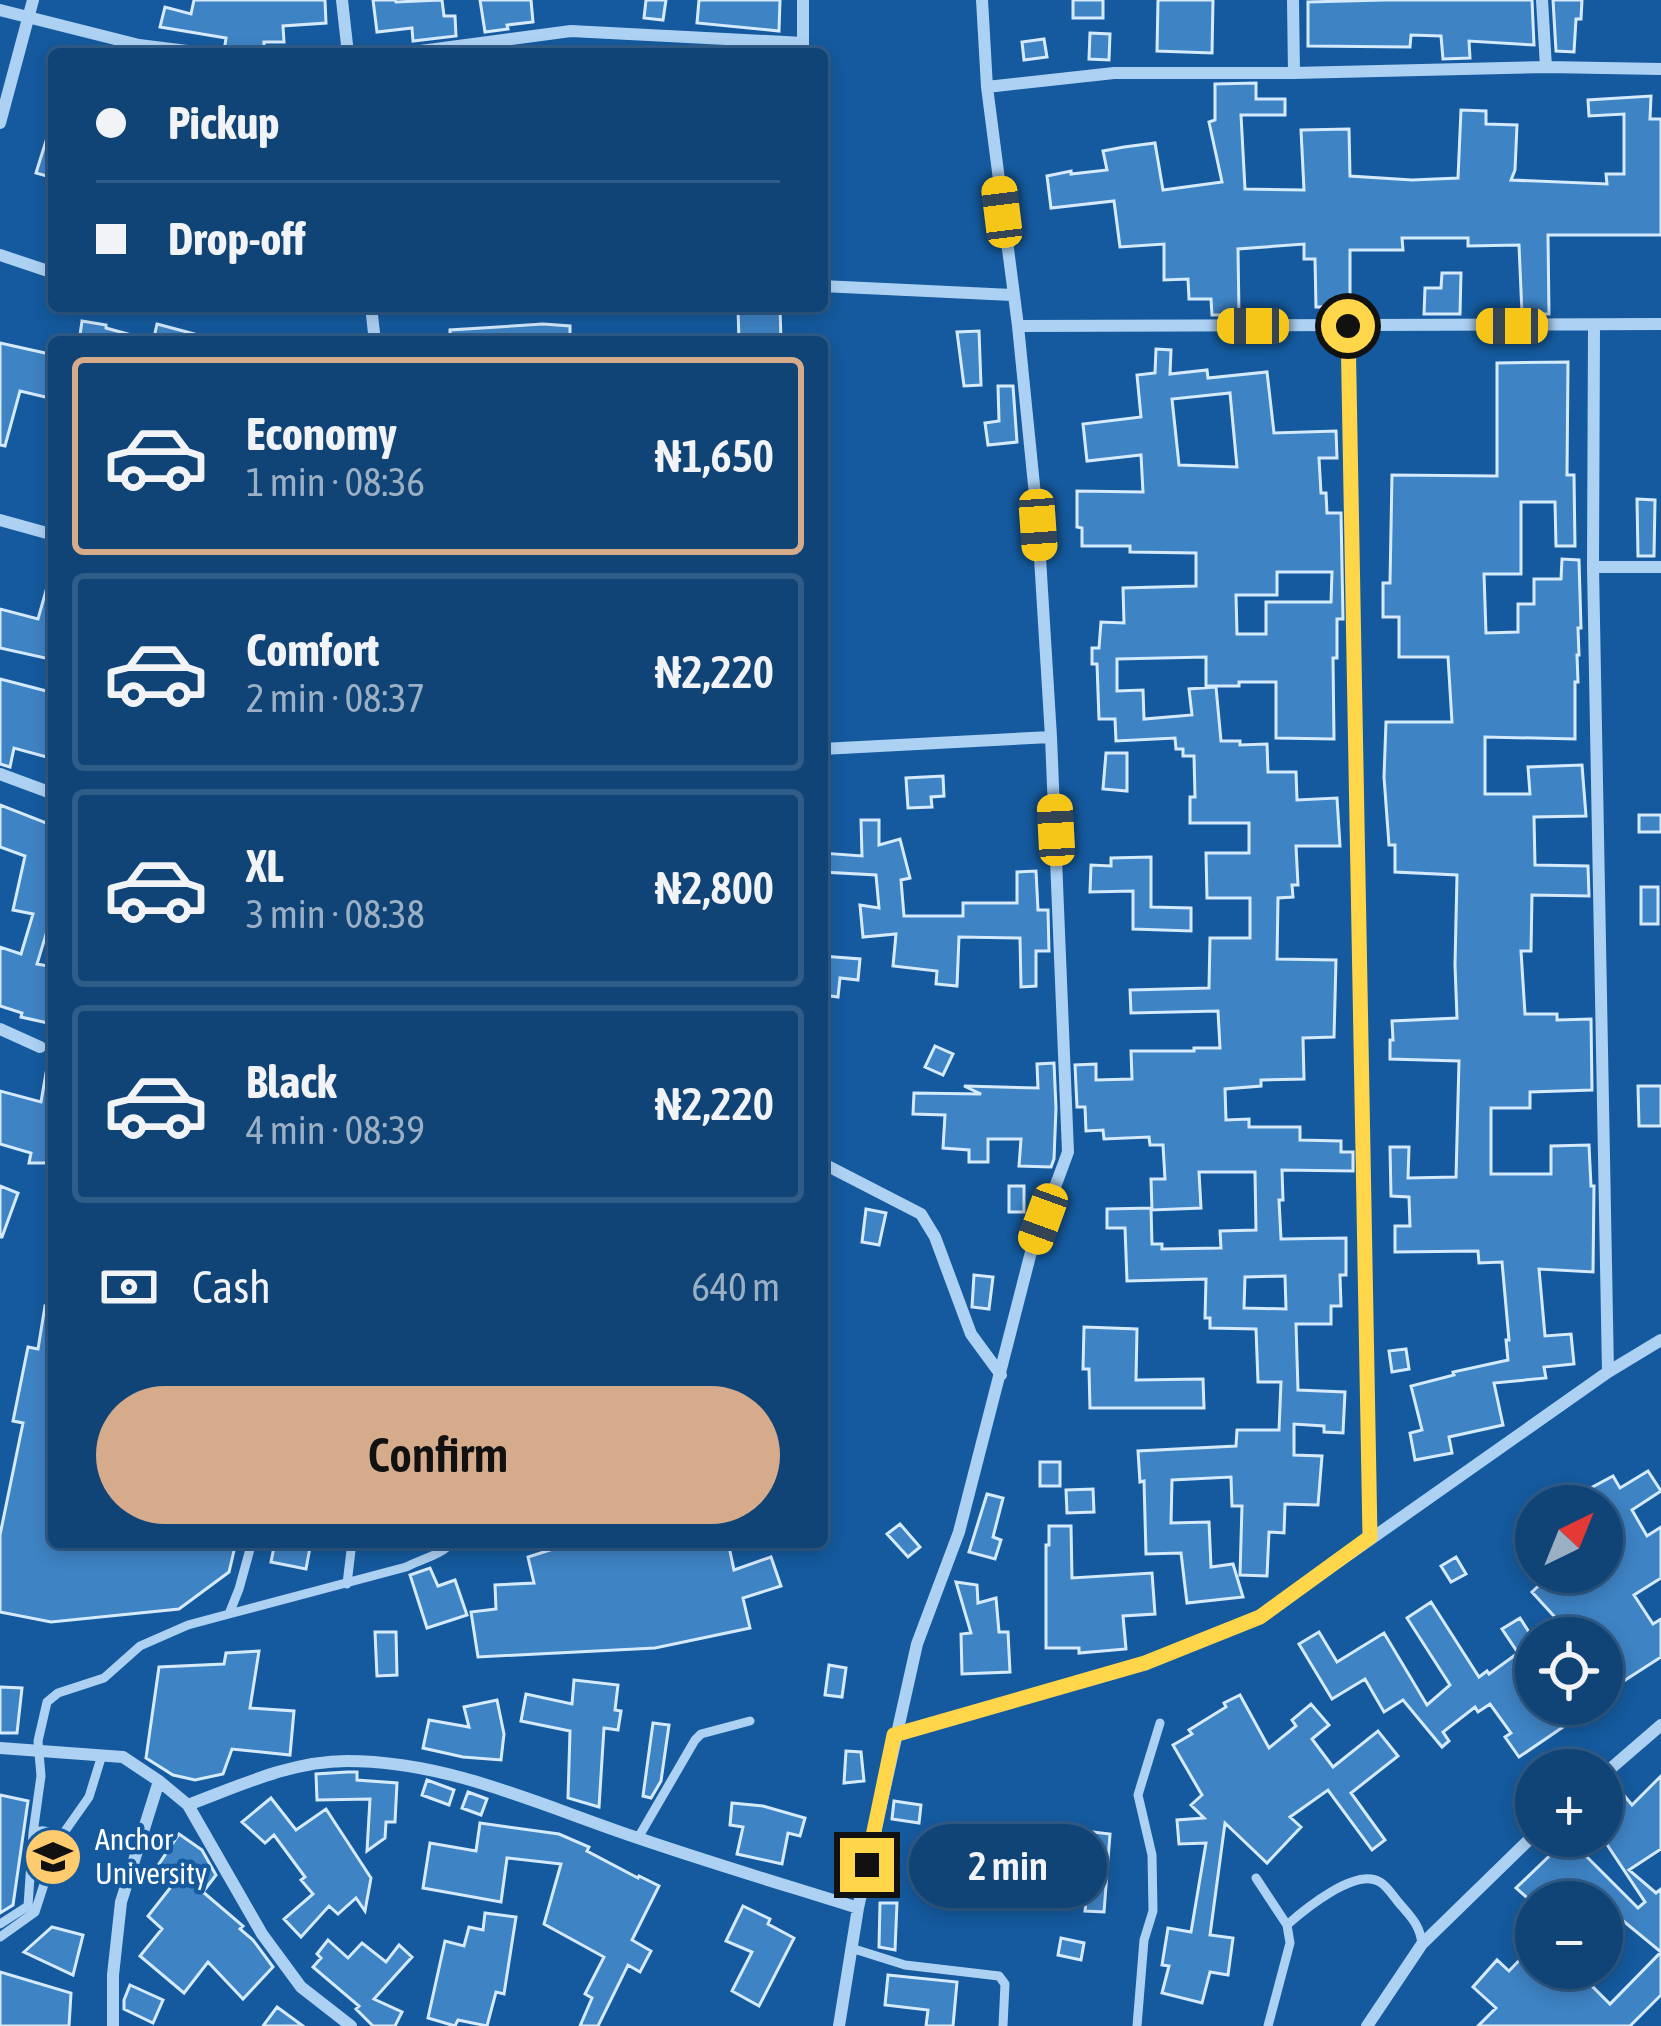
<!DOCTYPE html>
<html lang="en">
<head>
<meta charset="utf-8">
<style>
	:root { --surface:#104476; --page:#194b7b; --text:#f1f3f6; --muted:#9cb0c5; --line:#305c88; --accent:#d6ab8b }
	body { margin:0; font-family:"Asap Condensed",sans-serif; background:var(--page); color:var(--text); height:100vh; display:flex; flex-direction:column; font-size:45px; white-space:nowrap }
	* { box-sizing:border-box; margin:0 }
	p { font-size:39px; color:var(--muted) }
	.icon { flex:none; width:66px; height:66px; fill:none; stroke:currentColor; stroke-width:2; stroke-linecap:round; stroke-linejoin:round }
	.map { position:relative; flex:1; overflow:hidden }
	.details { position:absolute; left:48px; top:336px; width:780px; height:1212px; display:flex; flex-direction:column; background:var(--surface); border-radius:12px; box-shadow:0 6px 18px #0003,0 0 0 3px var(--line) }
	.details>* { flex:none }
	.top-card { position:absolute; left:48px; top:48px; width:780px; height:264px; border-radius:12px; box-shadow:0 6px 18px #0003,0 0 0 3px var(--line); display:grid; align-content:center; height:264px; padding:0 48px; background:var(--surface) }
	.needle { width:78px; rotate:43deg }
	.fabs { position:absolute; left:1515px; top:1485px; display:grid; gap:24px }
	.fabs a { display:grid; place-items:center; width:108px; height:108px; border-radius:50%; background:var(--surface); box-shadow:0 6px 18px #0003,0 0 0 3px var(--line); font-size:60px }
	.end { position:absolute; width:54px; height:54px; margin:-27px; border:15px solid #ffd54a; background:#111; box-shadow:0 0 0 6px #111 }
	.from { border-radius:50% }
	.bubble { position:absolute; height:84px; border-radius:42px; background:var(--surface); box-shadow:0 6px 18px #0003,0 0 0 3px var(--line); font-size:39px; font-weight:600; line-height:84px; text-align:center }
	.car { position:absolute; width:36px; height:72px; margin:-36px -18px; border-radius:15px; box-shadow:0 0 9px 3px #0007; background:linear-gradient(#f5c518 24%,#345 0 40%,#f5c518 0 76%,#345 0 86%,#f5c518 0) }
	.top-card b { display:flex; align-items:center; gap:42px; height:114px; font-size:45px }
	.top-card b+b { border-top:3px solid var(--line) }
	.top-card i { width:30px; height:30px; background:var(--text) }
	ul { padding:21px 0 0; list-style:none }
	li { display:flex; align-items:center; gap:36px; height:198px; margin:0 24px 18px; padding:0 24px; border:6px solid var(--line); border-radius:12px }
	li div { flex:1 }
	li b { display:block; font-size:45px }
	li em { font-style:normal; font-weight:600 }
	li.current { border-color:var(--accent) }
	li>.icon { width:108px; height:108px; stroke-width:1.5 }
	.pay { display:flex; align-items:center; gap:30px; height:132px; padding:0 48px; font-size:45px }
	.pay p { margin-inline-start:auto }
	.primary-button { display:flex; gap:24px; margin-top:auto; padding:24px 48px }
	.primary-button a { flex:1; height:138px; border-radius:72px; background:var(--accent); color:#111; font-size:48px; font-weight:600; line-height:138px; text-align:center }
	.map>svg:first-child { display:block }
</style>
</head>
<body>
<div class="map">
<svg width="1661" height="2026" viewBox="0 0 1661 2026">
	<rect width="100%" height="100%" fill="#155a9e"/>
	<path fill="#3e83c4" stroke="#d5eafd" stroke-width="3" fill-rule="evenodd" d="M194 0H325L326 23 283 26 284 42H264V54L224 52 226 38 160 27 165 7 191 14Z
		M373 0H395L396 2 442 0 444 16H455L456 36 413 41 412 28 377 32Z
		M480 0H531L533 22 507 25 508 29 485 32Z
		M646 0H666L663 20 644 18Z
		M699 0H780L779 31 697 23Z
		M1073 0H1103V18H1073Z
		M1158 0H1213L1212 53 1157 51Z
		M1385 0H1532L1534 45 1469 41 1470 58 1443 59 1441 36 1411 35 1410 47 1308 46V2Z
		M1553 0H1582L1581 19H1576L1574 52 1556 51Z
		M1090 33 1110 34 1109 60 1089 59Z
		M1044 39 1047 57 1024 60 1022 42Z
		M1256 83V99H1285V115H1241L1245 189 1304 190 1301 130 1349 129 1350 176 1412 180 1458 178 1461 110 1486 111V124L1517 125 1515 170 1511 180 1607 184 1606 174H1624V114L1589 116 1588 100 1651 96 1650 119H1661V235H1548L1549 314H1522L1519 245 1468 246V238H1402L1403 250H1350V307H1316L1315 259H1304V244L1238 249 1239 315H1212L1211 299H1189L1188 279 1164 280V244L1120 247 1114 201 1051 208 1047 176 1071 171V174L1107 170 1103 151 1124 147 1155 143 1163 190 1222 182 1209 122 1215 120V84Z
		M50 128 54 129V178L36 173Z
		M1442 273H1461L1460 314H1424L1425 288H1441Z
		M759 307H780L781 341 739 342 738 308Z
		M82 321 106 325V328L139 337 138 342H79Z
		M157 324 206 337 205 342H153Z
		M543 324 570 326V342H450V330Z
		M979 331 981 385 964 386 957 332Z
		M0 343 54 355V399L20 391 5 446 0 445Z
		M1156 349 1171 350 1170 374 1207 370 1208 378 1267 372 1274 433 1336 431 1337 458H1319L1321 493H1326L1327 513H1341L1343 619H1337V658H1333L1334 739 1276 738V682H1239V686H1206V657L1117 659V691L1143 690 1144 719 1192 715 1189 689 1216 687 1221 741H1240V745L1267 744 1268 772H1296L1297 800 1337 798 1340 846H1296L1298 885H1292L1293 897 1278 898 1277 959 1336 960 1334 1037 1303 1038 1304 1079 1261 1080V1086L1225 1089 1226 1120 1249 1119V1127H1300V1140L1341 1141V1152H1353V1171L1282 1170 1283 1200H1279L1281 1239 1346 1238V1275H1340L1341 1306H1331V1324H1296L1298 1390 1345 1392 1343 1433 1324 1432V1426L1294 1424V1455L1322 1456 1318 1505 1285 1504 1284 1533 1269 1532 1267 1576 1240 1575 1242 1506H1232L1231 1477 1172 1480 1171 1523 1209 1522 1211 1567 1233 1564 1243 1597 1187 1603 1181 1553 1146 1554 1144 1481 1140 1482 1138 1451 1236 1446 1237 1430H1279L1281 1382H1258L1256 1329 1210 1328V1318H1205L1206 1279 1127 1281 1125 1228H1107V1209L1151 1208 1152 1244H1162V1249L1221 1248 1220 1231 1256 1230 1255 1172H1199L1201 1208 1152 1210 1151 1179H1165L1163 1145H1150L1149 1137 1104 1139 1103 1130 1086 1131 1085 1107H1077L1075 1065 1096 1064V1080L1132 1079 1131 1051H1194V1048H1220L1218 1011 1131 1013 1130 990 1209 988 1210 938H1250V898H1207L1206 853H1249V823H1190V797H1195L1194 756H1183V749H1176L1175 738 1116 741 1115 719H1099L1097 664H1092V648H1099L1101 622 1124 623 1123 588 1196 586V553L1130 552V546H1082V528L1077 527V491L1143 492 1141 455 1087 461 1083 424 1141 417 1137 375 1155 373ZM1230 393 1237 467 1179 465 1172 399ZM1277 572H1332L1331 602H1266V634H1237L1236 595H1277ZM1285 1276 1286 1309 1244 1308 1245 1277Z
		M1568 362 1567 475H1574L1575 546H1556L1555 502H1521V574H1484L1486 633 1518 632V604H1534V579H1561L1562 559 1579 560 1581 628H1578L1579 655H1577L1578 682H1575V739L1485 737V794H1530L1528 767 1582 765 1586 816 1534 817 1535 865 1588 866 1589 896 1532 895 1531 951H1521L1525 1014H1557V1020L1591 1019 1592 1090 1530 1092V1108H1491V1174H1551V1146L1589 1145 1591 1186H1594L1593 1272 1539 1269 1545 1336 1571 1334 1574 1364 1544 1367 1546 1378 1494 1383 1503 1425 1449 1437 1452 1453 1415 1460 1410 1433 1422 1430 1411 1386 1454 1375 1453 1372 1508 1360 1506 1340H1509L1502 1262 1479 1263 1478 1251 1395 1252V1226H1410L1409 1197 1391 1196 1390 1147H1409L1408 1178 1456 1177 1459 1061 1390 1059V1040H1393L1392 1021 1457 1018 1455 965 1457 875 1395 872V845H1389L1384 777 1386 722H1452L1448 657H1399V617H1383V583H1390L1392 475 1497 476V363Z
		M998 386H1013L1017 442 988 445 985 423 999 421Z
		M1637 499 1655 500 1654 556H1638Z
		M49 580 54 581V660L0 648V609L38 619Z
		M0 679 54 693V759L14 748 10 767 0 764Z
		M1106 753H1127V791L1103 789Z
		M943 776 944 796 931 797 932 807 908 808 906 778Z
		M0 805 54 826V919L51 918 37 964 54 967V1015L48 1023 21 1017 22 1013 0 1006V947L21 954 33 914 13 910 25 856 0 847Z
		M1639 815H1661V832H1639Z
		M861 820H879V845L900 839 910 878 901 880 904 916H963V903H1017V872L1036 871 1038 910H1048L1049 951H1036V986L1021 987 1020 938 959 937 957 986 936 984 937 971 893 966 896 934 863 937 860 905 879 908 876 875 822 872V853L862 856Z
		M1151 857V907L1191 908V931L1133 929V891L1090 892 1091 865 1111 866V858Z
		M1641 887H1658V924H1641Z
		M822 956 860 959 858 980 840 978 838 997 822 995Z
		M935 1046 953 1054 943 1075 925 1067Z
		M1054 1063 1056 1108 1054 1159 1051 1167 1019 1166 1021 1139H988V1162H969V1150L943 1148 945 1115 913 1114 914 1093 981 1094 964 1086 1038 1088 1037 1064Z
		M46 1073 54 1074V1133L47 1163H29L31 1153 0 1144V1091L41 1102Z
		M1638 1086H1661V1126H1639Z
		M0 1186 18 1193 2 1237H0Z
		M1009 1186H1024V1212H1009Z
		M866 1209 886 1213 879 1245 862 1242Z
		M974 1275 993 1277 989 1309 972 1307Z
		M45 1306 54 1307V1542H236L229 1572 179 1609 51 1622 0 1612V1535L23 1423 13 1421 28 1347 38 1349Z
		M1084 1327 1137 1329 1136 1380 1203 1379 1204 1408H1090L1089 1369H1083Z
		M1406 1349 1409 1369 1392 1372 1389 1351Z
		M1040 1462H1060V1486H1040Z
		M1648 1471 1661 1491 1632 1510 1647 1536 1661 1527V1578L1634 1595 1653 1624 1661 1619V1657L1602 1695V1638H1574L1532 1592 1553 1572H1571L1581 1582 1596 1572H1602V1506H1557L1613 1476 1620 1488Z
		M1093 1489 1094 1512 1067 1513 1066 1490Z
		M987 1494 1003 1498 993 1537 1001 1540 995 1559 969 1552Z
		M900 1524 920 1547 908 1557 887 1534Z
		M1049 1526H1071L1072 1578 1152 1573 1155 1614 1123 1616 1126 1649 1079 1653V1648H1046V1545H1049Z
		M275 1542H311L306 1569 271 1562Z
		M563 1542H728L734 1570 771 1557 781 1586 743 1598 750 1628 655 1648 478 1657 471 1612 496 1609 495 1585 534 1583 528 1557 563 1546Z
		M1456 1557 1466 1574 1451 1582 1441 1566Z
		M430 1568 438 1586 455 1580 467 1615 427 1628 410 1575Z
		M956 1582 977 1585 978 1603 996 1598 999 1632H1008L1010 1672 962 1674 961 1634 971 1633Z
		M1431 1602 1479 1677 1487 1671 1489 1674 1518 1653 1502 1629 1520 1618 1536 1643V1704H1547L1563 1727 1519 1757 1505 1737 1511 1733 1490 1704 1478 1712 1475 1707 1443 1732 1449 1741 1442 1747 1403 1700 1384 1712 1365 1679 1332 1699 1299 1644 1319 1632 1337 1662 1384 1633 1427 1705 1450 1685 1407 1618Z
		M375 1632H396L397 1675 377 1676Z
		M259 1651 250 1708 294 1711 290 1755 232 1749 223 1774 195 1780 173 1775 146 1758 159 1667 224 1664 226 1653Z
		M829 1665 846 1668 842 1697 825 1695Z
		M574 1680 618 1685 615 1710 621 1711 618 1730 604 1728 599 1807 568 1798 570 1731 521 1721 526 1694 572 1704Z
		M0 1687 22 1688 17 1733H0Z
		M1240 1695 1269 1748 1296 1726 1292 1720 1311 1704 1329 1725 1312 1739 1333 1767 1378 1731 1398 1756 1351 1793 1385 1840 1372 1850 1328 1790 1290 1817 1301 1827 1267 1863 1225 1823 1210 1935 1233 1938 1228 1975 1210 1972 1202 2003 1162 1993 1169 1966 1162 1965 1168 1928 1191 1932 1206 1843 1179 1844 1177 1820 1204 1818 1191 1805 1202 1795 1173 1745 1192 1734 1189 1730 1226 1707 1224 1703Z
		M497 1700 504 1734 501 1760 463 1757 423 1748 429 1720 469 1727 464 1707Z
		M653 1723 669 1725 661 1781 651 1798 643 1796Z
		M846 1751 861 1752 864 1781 844 1783Z
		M347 1772H357V1780L397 1783 395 1822H386L385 1838 367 1851 370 1799 317 1800 316 1774Z
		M1661 1776V1849L1629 1870 1656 1893 1661 1889V1952L1610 1910 1602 1919V1902H1532L1516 1888 1568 1838 1638 1908 1645 1902 1602 1837V1803L1619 1789 1632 1805Z
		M427 1780 454 1790 449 1805 422 1795Z
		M468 1792 487 1799 481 1815 462 1808Z
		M0 1795 28 1801 13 1905 0 1913Z
		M271 1798 296 1830 326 1809 371 1878 365 1911 356 1898 338 1914 329 1906 301 1937 284 1919 313 1894 301 1880 305 1877 274 1835 265 1843 242 1822Z
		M894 1801 921 1805 919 1823 892 1819Z
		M732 1803 763 1806 805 1818 800 1836 788 1833 782 1864 737 1854 743 1827 730 1825Z
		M480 1823 559 1834 589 1847 587 1851 638 1878 639 1876 659 1886 632 1940 651 1951 640 1972 628 1965 598 2026H580L592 1998 585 1994 604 1957 544 1924 561 1864 507 1858 501 1902 423 1888 430 1843 476 1851Z
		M1093 1832 1110 1834 1104 1912 1085 1911Z
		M179 1834 202 1850 216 1875 203 1892 243 1926 240 1929 253 1940 273 1967 243 1999 208 1962 184 1993 140 1956 162 1929 148 1916 178 1878 159 1864Z
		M880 1903H897L895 1950 879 1947Z
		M743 1906 770 1919 768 1924 794 1938 759 2006 732 1991 752 1952 726 1941Z
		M485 1913 516 1917 504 1994 496 1992 487 2026 458 2020 455 2026 428 2018 445 1941 464 1946 469 1927 483 1930Z
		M52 1927 83 1935 73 1975 24 1952Z
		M1061 1938 1084 1943 1081 1960 1058 1955Z
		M328 1940 348 1958 362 1943 386 1962 399 1945 412 1957 374 1999 402 2012 395 2026H373L356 2009 359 2006 313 1967 321 1958 317 1954Z
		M1536 1943V1968H1574L1610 2004 1661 1952V1995L1630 2026H1478L1496 2008 1473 1987 1497 1960 1509 1971Z
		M0 1972 71 1993 69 2026H0Z
		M888 1975 957 1982 953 2026H926L928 2010 885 2005Z
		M130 1985 163 2000 153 2023 124 2009V2000Z
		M277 2007 303 2026H263Z"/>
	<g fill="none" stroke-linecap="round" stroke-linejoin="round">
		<path stroke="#add1f3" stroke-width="9" d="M347 1584 352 1542
			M229 1614 406 1567C421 1559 442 1555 452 1542
			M638 1838 695 1740 701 1734 750 1721
			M58 1841 89 1797 102 1755
			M1256 1878 1287 1925 1290 1943 1268 2026
			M0 1924 28 1906 33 1833 41 1776 38 1741 47 1702 58 1693 104 1678 140 1646 188 1625 229 1614 239 1589 252 1542
			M1287 1925C1305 1909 1356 1867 1380 1882 1387 1886 1394 1897 1399 1903 1411 1917 1420 1925 1422 1944
			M0 1937 35 1912 58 1841C51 1831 44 1828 33 1833
			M851 1948 905 1965 999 1976 1005 1984 1003 2026
			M1137 2026 1144 1940 1153 1911 1152 1855 1138 1795 1160 1723"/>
		<path stroke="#add1f3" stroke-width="12" d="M342 0 348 54
			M803 0V54
			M1293 0 1294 73
			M1542 0 1546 67
			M0 10 139 45 211 54
			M398 54 571 31 803 43
			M987 87 1114 73H1294L1546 67 1661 69
			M0 123 33 0
			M0 255 54 273
			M822 286 1012 295
			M371 306 375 342
			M1018 326 1661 324
			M1348 326 1370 1537
			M1594 326 1593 567 1608 1372
			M0 520 54 535
			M1593 567H1661
			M822 749 1051 737
			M0 774 54 794
			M0 1029 40 1047
			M822 1163 921 1214 935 1237 971 1334 1001 1375
			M894 1735 1145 1662 1260 1617 1608 1372 1661 1340
			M0 1748 123 1757 159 1781 188 1805 262 1934 301 1987 351 2026
			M1602 1776 1661 1725
			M188 1805C239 1786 291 1761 347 1761 450 1761 542 1806 638 1838 711 1863 785 1885 858 1908
			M113 2026V1975L121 1902 159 1781
			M839 2026 858 1908 917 1644 959 1532 1031 1252 1068 1152 1051 737 1038 525 1018 326 987 87 982 0
			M1367 2026 1422 1944 1536 1833"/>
	</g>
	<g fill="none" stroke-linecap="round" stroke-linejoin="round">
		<path stroke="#ffd54a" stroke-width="15" d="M867 1865 894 1735 1145 1663 1260 1617 1370 1537 1348 326"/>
	</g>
	<defs>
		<g id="university-disc" transform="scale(3)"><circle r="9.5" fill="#ffcb6f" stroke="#155a9e"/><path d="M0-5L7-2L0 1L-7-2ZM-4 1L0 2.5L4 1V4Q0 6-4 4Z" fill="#111"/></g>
	</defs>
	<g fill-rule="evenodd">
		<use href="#university-disc" x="53" y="1857"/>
	</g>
	<g text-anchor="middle" stroke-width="9" stroke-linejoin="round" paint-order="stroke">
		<g font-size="30" fill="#fff" stroke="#155a9e" text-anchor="start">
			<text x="95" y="1850">Anchor<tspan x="95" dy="34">University</tspan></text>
		</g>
	</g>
</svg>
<div class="fabs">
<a><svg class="needle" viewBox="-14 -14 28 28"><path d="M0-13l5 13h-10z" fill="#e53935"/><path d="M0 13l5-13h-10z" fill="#9cb0c5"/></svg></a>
<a><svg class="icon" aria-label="locate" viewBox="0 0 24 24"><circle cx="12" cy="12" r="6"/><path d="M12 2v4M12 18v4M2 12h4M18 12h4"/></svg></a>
<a>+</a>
<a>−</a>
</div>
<i class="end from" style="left:1348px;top:326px"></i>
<i class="end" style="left:867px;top:1865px"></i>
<div class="bubble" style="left:909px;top:1824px;width:198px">2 min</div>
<i class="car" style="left:1002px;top:212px;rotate:353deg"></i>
<i class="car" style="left:1253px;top:326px;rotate:270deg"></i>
<i class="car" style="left:1512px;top:326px;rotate:270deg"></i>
<i class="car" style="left:1038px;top:525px;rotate:176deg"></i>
<i class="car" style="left:1056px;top:830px;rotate:357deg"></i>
<i class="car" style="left:1043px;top:1219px;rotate:200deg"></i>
<div class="top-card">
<b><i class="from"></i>Pickup</b>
<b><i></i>Drop-off</b>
</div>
<section class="details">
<ul>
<li class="current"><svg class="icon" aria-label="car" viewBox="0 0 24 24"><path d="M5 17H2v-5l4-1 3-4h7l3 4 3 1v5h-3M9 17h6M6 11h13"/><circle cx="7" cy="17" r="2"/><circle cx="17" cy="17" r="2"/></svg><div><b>Economy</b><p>1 min · 08:36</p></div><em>₦1,650</em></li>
<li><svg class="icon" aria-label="car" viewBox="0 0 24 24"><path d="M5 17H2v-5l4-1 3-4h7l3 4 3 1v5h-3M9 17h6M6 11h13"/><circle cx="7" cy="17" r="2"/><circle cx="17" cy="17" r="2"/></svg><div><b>Comfort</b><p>2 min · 08:37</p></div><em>₦2,220</em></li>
<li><svg class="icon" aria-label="car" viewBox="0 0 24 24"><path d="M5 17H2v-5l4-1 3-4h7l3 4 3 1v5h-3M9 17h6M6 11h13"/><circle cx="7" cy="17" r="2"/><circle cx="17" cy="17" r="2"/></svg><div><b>XL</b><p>3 min · 08:38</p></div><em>₦2,800</em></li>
<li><svg class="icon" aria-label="car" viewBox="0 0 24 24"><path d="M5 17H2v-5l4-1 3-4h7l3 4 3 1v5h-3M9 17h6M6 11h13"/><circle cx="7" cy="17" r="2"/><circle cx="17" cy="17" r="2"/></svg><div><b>Black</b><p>4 min · 08:39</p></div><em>₦2,220</em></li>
</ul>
<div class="pay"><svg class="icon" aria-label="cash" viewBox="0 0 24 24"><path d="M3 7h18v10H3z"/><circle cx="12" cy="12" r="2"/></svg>Cash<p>640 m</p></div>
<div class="primary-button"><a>Confirm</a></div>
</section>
</div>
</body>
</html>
